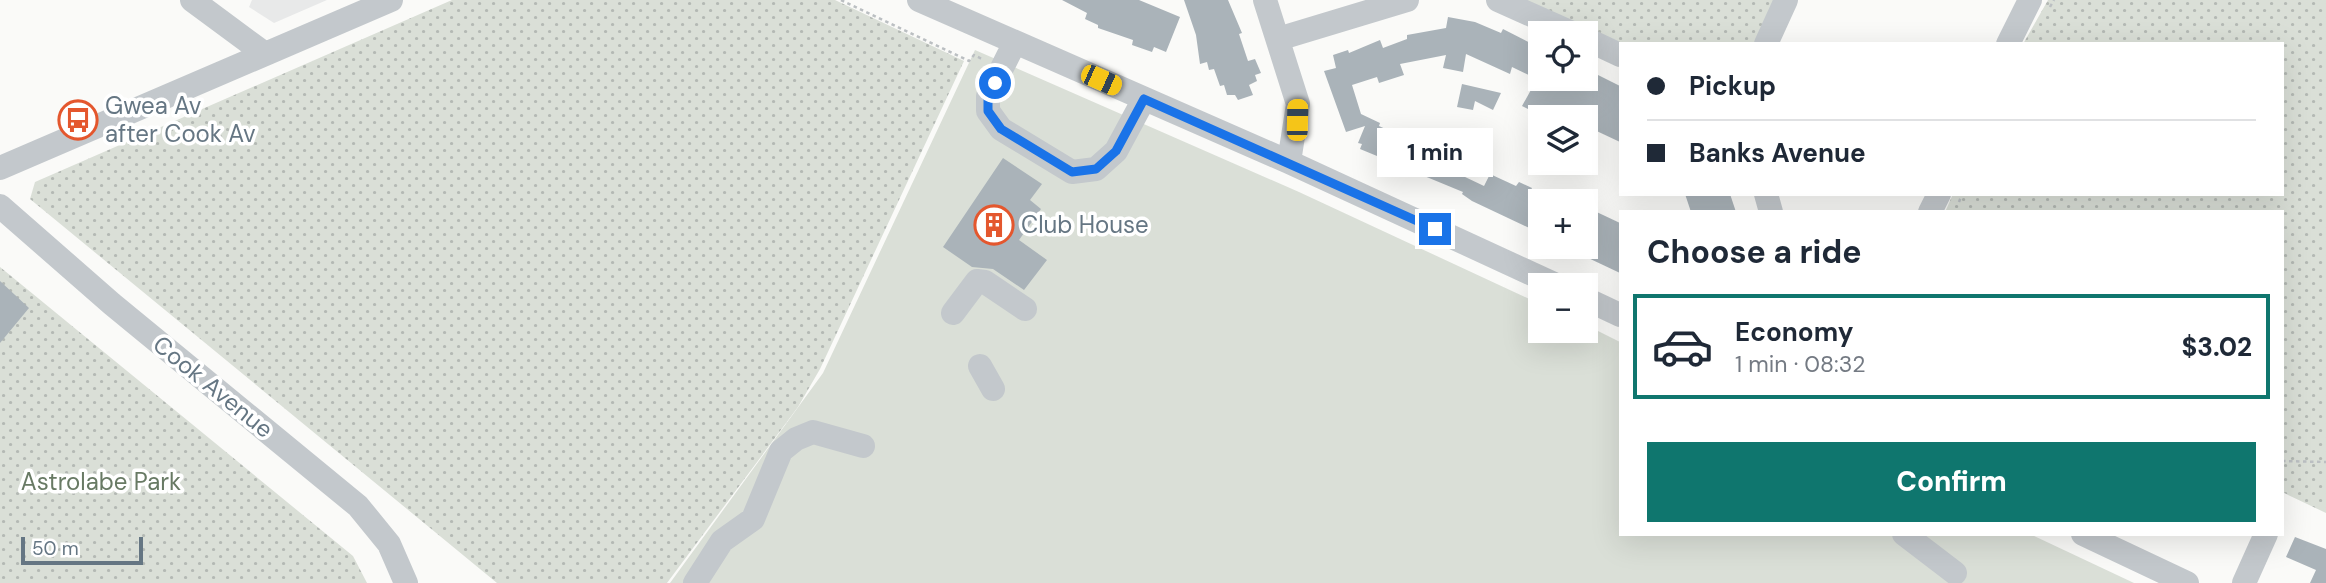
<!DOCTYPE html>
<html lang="en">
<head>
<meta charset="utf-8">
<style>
	:root { --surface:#fff; --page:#f2f2f3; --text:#1f2937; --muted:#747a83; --line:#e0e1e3; --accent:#0f766e }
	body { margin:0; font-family:"DM Sans",sans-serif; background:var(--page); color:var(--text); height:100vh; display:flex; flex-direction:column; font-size:26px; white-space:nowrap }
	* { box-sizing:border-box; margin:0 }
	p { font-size:23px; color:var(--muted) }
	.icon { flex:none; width:38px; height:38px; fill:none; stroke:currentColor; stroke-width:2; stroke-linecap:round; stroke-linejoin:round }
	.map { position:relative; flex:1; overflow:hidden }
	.details { position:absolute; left:1619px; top:210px; width:665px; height:326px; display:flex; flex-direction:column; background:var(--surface); border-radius:0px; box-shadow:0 7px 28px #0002 }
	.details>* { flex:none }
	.hud { position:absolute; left:1619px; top:42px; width:665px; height:154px; border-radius:0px; box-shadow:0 7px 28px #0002; display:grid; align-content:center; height:154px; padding:0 28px; background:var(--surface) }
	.fabs { position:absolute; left:1528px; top:21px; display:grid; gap:14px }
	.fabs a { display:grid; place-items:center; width:70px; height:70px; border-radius:0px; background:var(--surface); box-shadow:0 7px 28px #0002; font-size:35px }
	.scale { position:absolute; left:21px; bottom:18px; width:122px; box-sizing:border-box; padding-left:7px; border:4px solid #657683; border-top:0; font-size:19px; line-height:24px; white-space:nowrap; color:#657683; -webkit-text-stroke:5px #fff; paint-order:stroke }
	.end { position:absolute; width:32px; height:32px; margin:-16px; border:9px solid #1a73e8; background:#fff; box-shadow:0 0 0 4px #fff }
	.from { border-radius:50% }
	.bubble { position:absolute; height:49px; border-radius:0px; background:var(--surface); box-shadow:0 7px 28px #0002; font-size:23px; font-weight:800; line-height:49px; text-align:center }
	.car { position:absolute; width:21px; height:42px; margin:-21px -10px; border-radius:9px; box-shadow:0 0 5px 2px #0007; background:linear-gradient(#f5c518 24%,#345 0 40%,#f5c518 0 76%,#345 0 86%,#f5c518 0) }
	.hud b { display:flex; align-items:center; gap:24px; height:66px; font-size:26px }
	.hud b+b { border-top:2px solid var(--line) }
	.hud i { width:18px; height:18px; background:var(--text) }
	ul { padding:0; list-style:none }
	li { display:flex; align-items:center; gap:21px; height:105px; margin:0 14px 10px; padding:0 14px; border:4px solid transparent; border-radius:0px }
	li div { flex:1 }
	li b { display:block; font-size:26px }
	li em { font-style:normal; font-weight:800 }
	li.selected { border-color:var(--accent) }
	li>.icon { width:63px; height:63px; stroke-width:1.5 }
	h2 { padding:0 28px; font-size:32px; line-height:84px }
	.cta { display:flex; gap:14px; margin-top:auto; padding:14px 28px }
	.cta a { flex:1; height:80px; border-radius:0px; background:var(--accent); color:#fff; font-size:28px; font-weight:800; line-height:80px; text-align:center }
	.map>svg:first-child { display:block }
</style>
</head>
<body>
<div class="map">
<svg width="2326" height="583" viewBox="0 0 2326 583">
	<defs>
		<pattern id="park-dots" width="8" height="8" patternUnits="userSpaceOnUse" patternTransform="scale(1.75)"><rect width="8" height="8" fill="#dadfd7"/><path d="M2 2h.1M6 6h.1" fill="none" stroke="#b4b9b4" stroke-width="1.8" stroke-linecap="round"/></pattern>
	</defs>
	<rect width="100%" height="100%" fill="#fafaf8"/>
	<path fill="#e8e9e9" d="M252 0H327L274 23 249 7Z"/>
	<path fill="#dadfd7" d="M975 50 1299 192 1540 304V331H1586V325L1620 342V534H2030L2134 583H670L823 373Z"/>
	<path fill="url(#park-dots)" d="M452 0H835L964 61 820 369 798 407 667 583H497L30 199 35 182Z
		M1498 0H1786L1766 44H1620Z
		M2048 0H2326V513L2282 492V212H1945L1953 194H2282V44H2023Z
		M0 267 353 556 367 583H0Z"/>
	<path fill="#aab3b9" d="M1062 0H1139L1180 17 1166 52 1154 47 1152 52 1132 45 1133 40 1098 28V25L1085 19 1087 13Z
		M1184 0H1228L1242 33 1239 34 1248 61 1255 59 1261 73 1255 75 1257 81 1249 85 1253 95 1238 100 1235 95H1227L1224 85 1220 86 1214 69 1209 70 1207 62 1200 64 1196 35Z
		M1448 17 1475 22 1501 33 1503 29 1540 48V79H1586V69L1620 86V142L1586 126V117H1553L1544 113 1542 116 1522 106 1537 79 1512 67 1510 74 1466 54 1463 72 1443 68 1446 55 1400 64 1404 75 1379 83 1377 77 1352 85 1361 114 1380 123 1379 126 1431 150 1440 130 1461 143 1455 156 1469 163 1463 176 1484 186 1490 174 1516 186 1519 182 1532 188 1530 192 1540 197V233L1472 201 1462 194 1463 192 1400 166 1402 162 1380 151 1377 156 1360 149 1362 144 1358 143 1365 126 1346 132 1324 71 1336 68 1333 55 1348 50 1349 53 1380 40 1383 48 1407 39V35L1446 28Z
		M1462 84 1501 93 1493 110 1475 101 1473 110 1457 107Z
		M1003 158 1042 184 1030 200 1041 209 1019 240 1047 260 1024 290 993 269 972 267 943 247Z
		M1685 194H1730L1736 212H1691Z
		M1586 207 1620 223V273L1584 256Z
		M0 281 29 308 0 343Z
		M2295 537 2326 549V583H2310L2316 570 2286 557Z"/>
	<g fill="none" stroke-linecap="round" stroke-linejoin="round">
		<path stroke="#bbbfc2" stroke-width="2.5" stroke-dasharray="3.5 3.5" stroke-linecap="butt" d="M841 0 969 61 974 55 984 60
			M2050 7 2054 0
			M1959 202 1962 194
			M2282 461 2326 462"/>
		<path stroke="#c3c8cc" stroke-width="24" d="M192 0 265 54
			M919 0 1289 162 1556 285
			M1265 0 1298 104 1289 162
			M1498 0 1572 33
			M1278 39 1407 0
			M1586 39 1620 55
			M1015 42 988 96V111L1001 129 1072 172 1096 169 1116 151 1144 99
			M1766 44 1786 0
			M2008 44 2030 0
			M0 168 391 0
			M1766 194 1771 212
			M0 206 112 304 358 506 389 544 406 583
			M1930 212 1939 194
			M1586 299 1620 315
			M953 313 977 281 985 282 1025 309
			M980 366 993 389
			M1904 534 1955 573
			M2083 534 2187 583
			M695 583 722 541 753 519 781 451 796 439 813 432 863 446
			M2244 583 2266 534"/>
	</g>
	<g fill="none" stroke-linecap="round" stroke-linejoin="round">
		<path stroke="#1a73e8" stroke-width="9" d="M995 83 988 96V111L1001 129 1072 172 1096 169 1116 151 1144 99 1435 229"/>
	</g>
	<defs>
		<g id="bus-ring" transform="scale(2.0125)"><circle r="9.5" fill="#fff" stroke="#e4572e" stroke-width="1.5"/><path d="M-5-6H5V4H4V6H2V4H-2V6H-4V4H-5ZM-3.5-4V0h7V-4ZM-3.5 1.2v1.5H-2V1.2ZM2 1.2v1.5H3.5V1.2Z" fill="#e4572e"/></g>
		<g id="building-ring" transform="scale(2.0125)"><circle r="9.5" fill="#fff" stroke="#e4572e" stroke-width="1.5"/><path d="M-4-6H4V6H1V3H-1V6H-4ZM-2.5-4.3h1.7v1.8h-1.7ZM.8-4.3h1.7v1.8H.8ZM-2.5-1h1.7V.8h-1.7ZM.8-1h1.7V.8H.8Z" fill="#e4572e"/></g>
	</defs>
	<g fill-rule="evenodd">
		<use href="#bus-ring" x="78" y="120"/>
		<use href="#building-ring" x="994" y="225"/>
	</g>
	<g text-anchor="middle" stroke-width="7" stroke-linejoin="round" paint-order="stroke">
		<g font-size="24" fill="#657683" stroke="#fff" text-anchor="start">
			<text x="105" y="114">Gwea Av<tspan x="105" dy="28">after Cook Av</tspan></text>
			<text x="1021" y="233">Club House</text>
		</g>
		<g font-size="24" fill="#657683" stroke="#fff">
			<text transform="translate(213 387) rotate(39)" y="8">Cook Avenue</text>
		</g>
		<g font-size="24" fill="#687a64" stroke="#fff">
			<text x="101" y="490">Astrolabe Park</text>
		</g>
	</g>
</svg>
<div class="fabs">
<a><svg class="icon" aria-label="locate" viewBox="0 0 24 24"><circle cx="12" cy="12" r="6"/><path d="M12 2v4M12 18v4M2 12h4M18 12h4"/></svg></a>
<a><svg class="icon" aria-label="layers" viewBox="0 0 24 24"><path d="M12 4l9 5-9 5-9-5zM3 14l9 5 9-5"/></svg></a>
<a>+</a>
<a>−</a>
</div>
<div class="scale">50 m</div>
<i class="end from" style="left:995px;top:83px"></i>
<i class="end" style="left:1435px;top:229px"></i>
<div class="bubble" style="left:1377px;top:128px;width:116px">1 min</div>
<i class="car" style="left:1101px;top:80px;rotate:114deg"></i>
<i class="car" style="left:1297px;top:120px;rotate:1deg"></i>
<div class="hud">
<b><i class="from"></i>Pickup</b>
<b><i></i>Banks Avenue</b>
</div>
<section class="details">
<h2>Choose a ride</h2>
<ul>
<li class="selected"><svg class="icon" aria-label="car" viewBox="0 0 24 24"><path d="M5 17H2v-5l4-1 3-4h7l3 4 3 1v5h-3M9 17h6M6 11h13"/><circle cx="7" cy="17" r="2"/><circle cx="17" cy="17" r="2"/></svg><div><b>Economy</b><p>1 min · 08:32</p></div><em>$3.02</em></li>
</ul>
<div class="cta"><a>Confirm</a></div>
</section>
</div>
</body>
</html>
